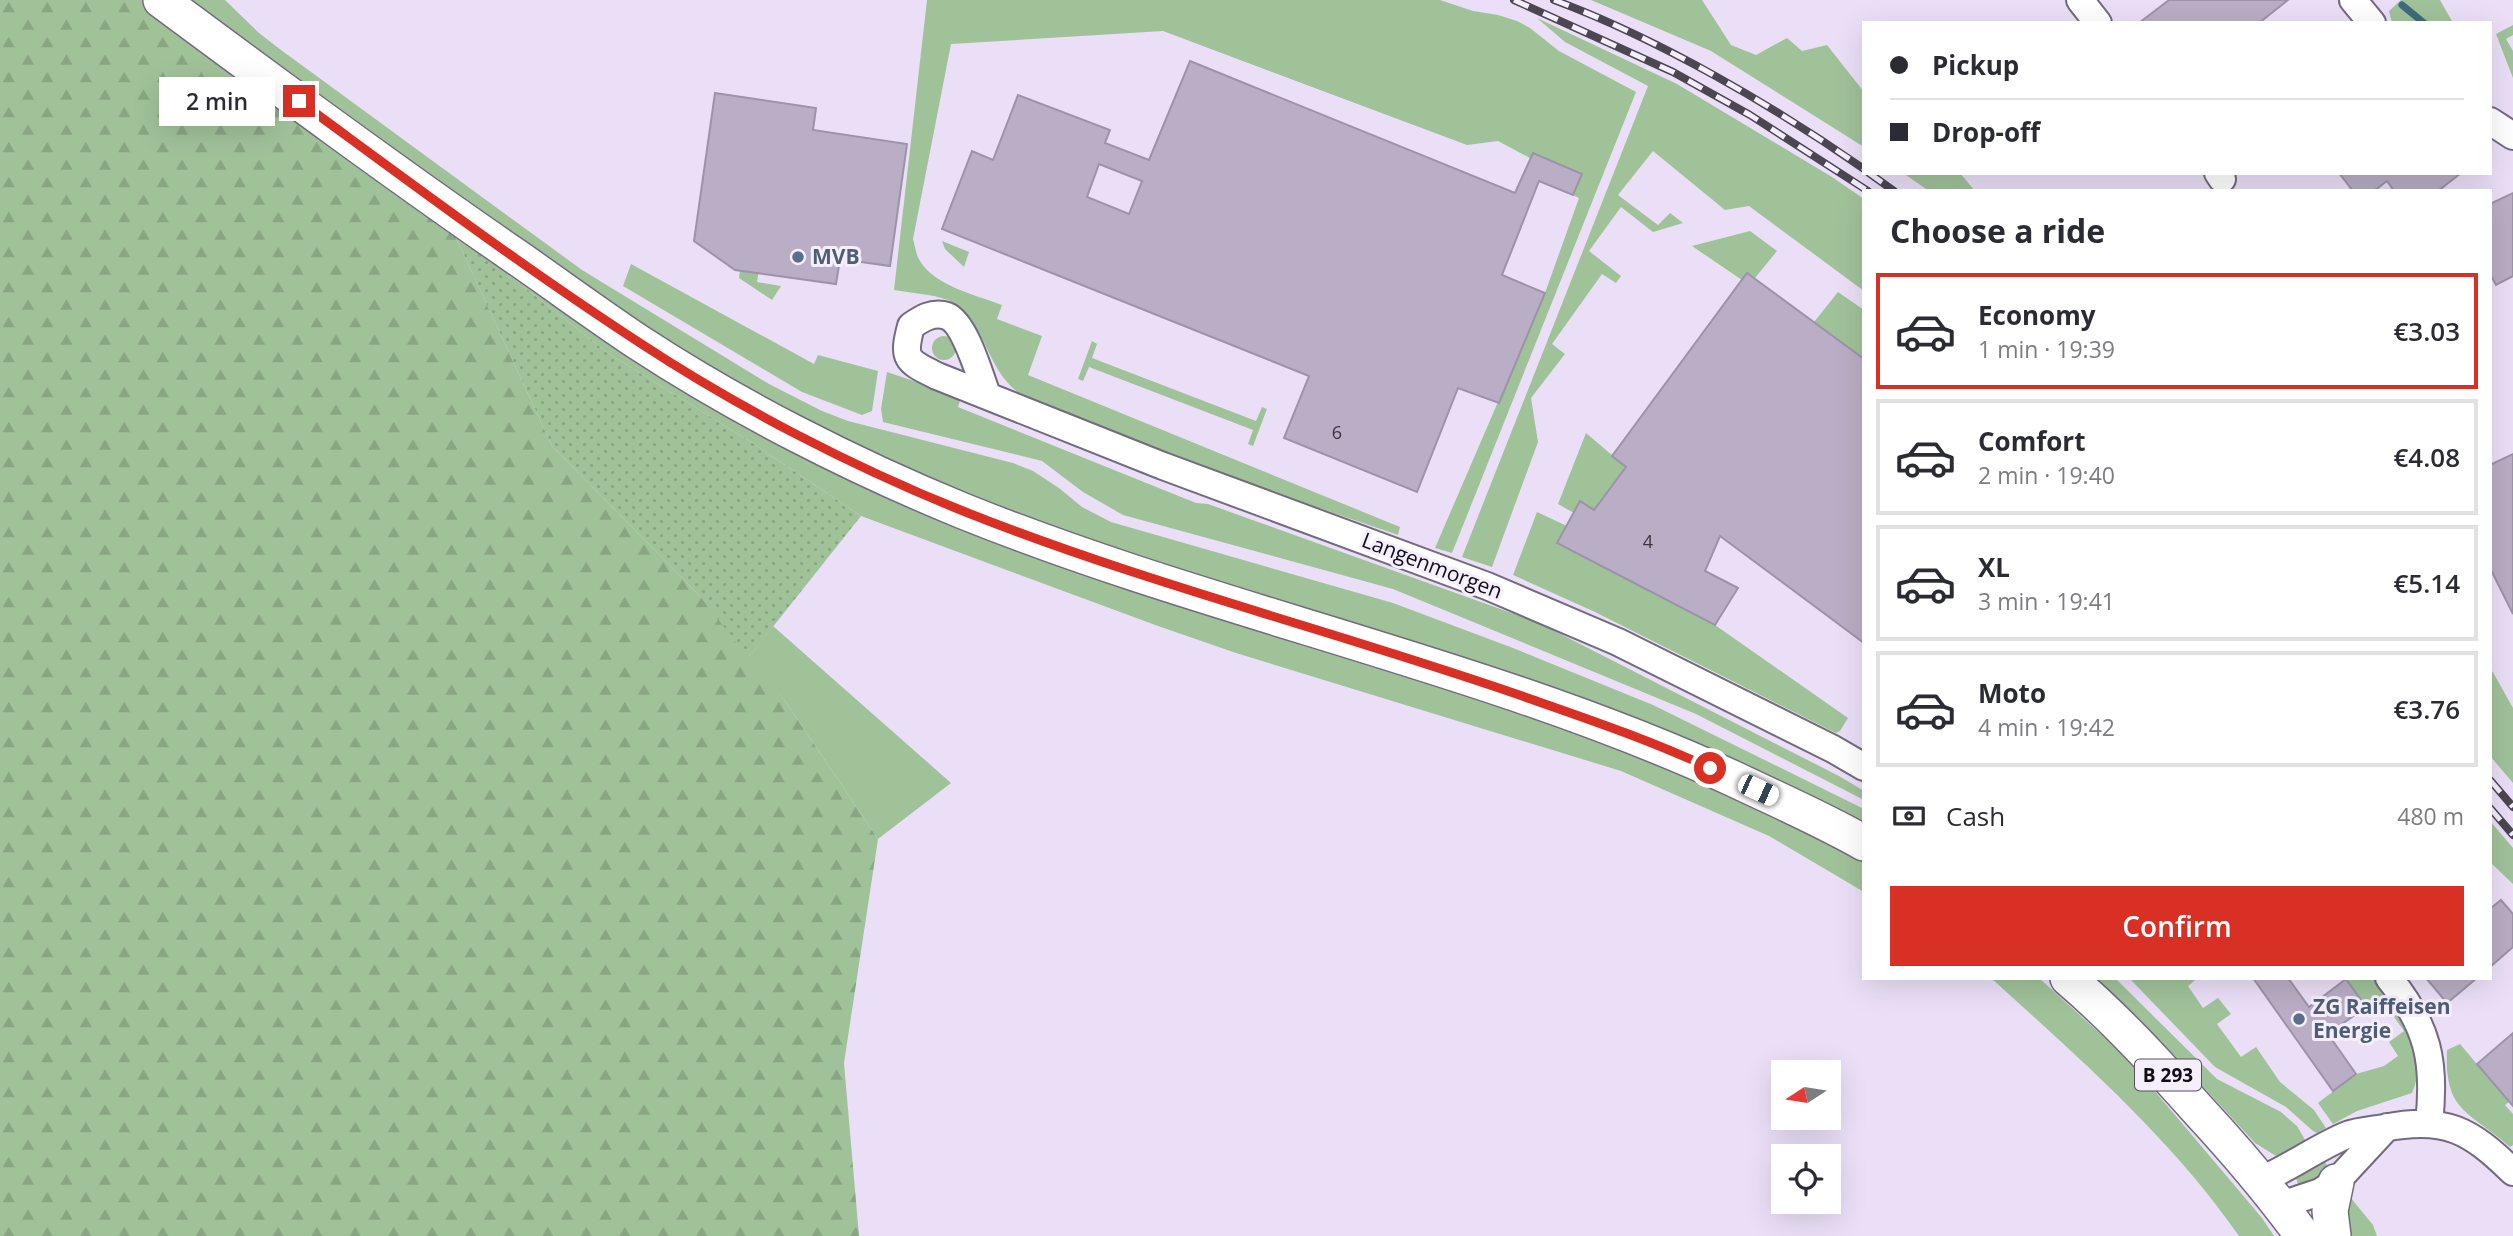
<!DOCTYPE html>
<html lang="en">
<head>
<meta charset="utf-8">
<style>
	:root { --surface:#fff; --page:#f7f7f7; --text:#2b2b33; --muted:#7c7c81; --line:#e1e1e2; --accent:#d93025 }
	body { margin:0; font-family:"Open Sans",sans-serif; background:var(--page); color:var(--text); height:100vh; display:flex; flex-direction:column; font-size:26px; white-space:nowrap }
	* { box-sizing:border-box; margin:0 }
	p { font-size:23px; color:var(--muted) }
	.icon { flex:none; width:38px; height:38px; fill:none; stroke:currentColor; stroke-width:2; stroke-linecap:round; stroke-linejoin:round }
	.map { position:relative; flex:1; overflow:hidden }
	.details { position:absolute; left:1862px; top:189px; width:630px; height:791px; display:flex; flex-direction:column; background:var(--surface); border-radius:0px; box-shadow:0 7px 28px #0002 }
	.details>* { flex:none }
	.guide { position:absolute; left:1862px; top:21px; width:630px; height:154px; border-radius:0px; box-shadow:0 7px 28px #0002; display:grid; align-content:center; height:154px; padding:0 28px; background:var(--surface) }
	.needle { width:46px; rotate:258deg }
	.fabs { position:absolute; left:1771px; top:1060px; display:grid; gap:14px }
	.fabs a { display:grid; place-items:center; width:70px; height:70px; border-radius:0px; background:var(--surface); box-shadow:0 7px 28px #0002; font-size:35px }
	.end { position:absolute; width:32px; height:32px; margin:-16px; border:9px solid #d93025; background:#fff; box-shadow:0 0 0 4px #fff }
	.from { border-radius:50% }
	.bubble { position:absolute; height:49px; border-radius:0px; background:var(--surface); box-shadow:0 7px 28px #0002; font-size:23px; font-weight:600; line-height:49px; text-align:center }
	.car { position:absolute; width:21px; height:42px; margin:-21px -10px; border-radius:9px; box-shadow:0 0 5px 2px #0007; background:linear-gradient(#fff 24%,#345 0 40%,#fff 0 76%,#345 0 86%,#fff 0) }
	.guide b { display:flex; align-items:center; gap:24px; height:66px; font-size:26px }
	.guide b+b { border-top:2px solid var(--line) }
	.guide i { width:18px; height:18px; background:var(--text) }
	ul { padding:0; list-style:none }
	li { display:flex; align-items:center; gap:21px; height:116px; margin:0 14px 10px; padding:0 14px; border:4px solid var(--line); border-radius:0px }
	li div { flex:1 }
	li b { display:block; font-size:26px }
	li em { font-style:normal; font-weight:600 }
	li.selected { border-color:var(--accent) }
	li>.icon { width:63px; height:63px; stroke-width:1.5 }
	h2 { padding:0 28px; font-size:32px; line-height:84px }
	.pay { display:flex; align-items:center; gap:18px; height:77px; padding:0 28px; font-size:26px }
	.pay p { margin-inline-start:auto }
	.primary-button { display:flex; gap:14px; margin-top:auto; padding:14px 28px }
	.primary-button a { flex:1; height:80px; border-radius:0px; background:var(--accent); color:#fff; font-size:28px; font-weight:600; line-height:80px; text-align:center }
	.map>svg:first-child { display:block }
</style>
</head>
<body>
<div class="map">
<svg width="2513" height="1236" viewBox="0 0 2513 1236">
	<defs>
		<pattern id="forest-firs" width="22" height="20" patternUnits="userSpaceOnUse" patternTransform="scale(1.75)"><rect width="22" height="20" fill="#a0c299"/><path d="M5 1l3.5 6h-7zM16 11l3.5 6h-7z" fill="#89a683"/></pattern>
		<pattern id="garden-dots" width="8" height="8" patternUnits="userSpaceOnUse" patternTransform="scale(1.75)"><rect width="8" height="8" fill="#a0c299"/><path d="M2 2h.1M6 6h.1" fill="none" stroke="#89a683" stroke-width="1.8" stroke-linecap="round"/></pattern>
	</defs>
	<rect width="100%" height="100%" fill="#eadff7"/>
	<path fill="#a0c299" d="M189 0H225L259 33 281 50 582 270 769 384 822 411 848 421 1013 463 1033 471 1059 488 1082 507 1111 522 1393 603 1513 648 1653 705 1864 809V828L1011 515 876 458 778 409 579 287 326 98Z
		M927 0H1440L1473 11 1498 15 1517 21 1530 28 1559 51 1636 92 1452 553 1435 548 1545 293 1579 198 1573 195 1582 174 1533 153 1530 158 1498 141 1467 145 1163 31 951 44 913 239C915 246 916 255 920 261 935 286 976 295 1002 305L997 319 1042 336 1028 375 1400 527 1398 535 1220 474 1019 393C984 368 984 313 948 300 932 294 911 293 894 290Z
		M1591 0H1702L1731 45 1756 55 1787 38 1802 51 1827 45 1864 92V147L1711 51Z
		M2401 0H2440L2453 23H2392L2389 11Z
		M1537 18 1677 84 1832 177 1864 199V291L1749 206 1725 210 1653 151 1618 195 1658 225 1670 213 1683 223 1653 232 1621 207 1589 251 1621 276 1616 283 1602 274 1552 344 1565 354 1531 398 1538 442 1492 567 1462 557 1648 86 1565 42Z
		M2513 25V35L2506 39 2513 51V78L2496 34Z
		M1903 173H1960L1975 191H1929Z
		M453 231 731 412 1714 782 1864 857V892L1769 836 1621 771 1236 653 1158 626 861 516 751 442 608 353Z
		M1750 231 1777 251 1755 278 1747 273 1742 280 1692 246Z
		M942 241 969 252 964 267 945 249Z
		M744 242 763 245 757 282 781 286 772 300 739 278Z
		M631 264 814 364 818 355 878 371 872 411 862 415 802 392 623 286Z
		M1838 292 1864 310V359L1814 322Z
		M932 348a12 12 0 1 1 24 0a12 12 0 1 1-24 0Z
		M1092 341 1097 344 1092 358 1256 421 1262 407 1267 409 1253 446 1248 444 1253 430 1089 367 1083 381 1078 379Z
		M887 372 961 397 958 407 1196 503 1208 504 1539 623 1839 776 1864 791V800L1696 714 1393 589 1123 515 1083 492 1042 461 883 422 881 409Z
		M1586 433 1626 467 1594 510 1581 501 1574 513 1558 504Z
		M1537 512 1567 526 1557 544 1715 625 1848 718 1840 731 1836 733 1595 612 1513 575Z
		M773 626 951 783 878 839 785 701 748 658Z
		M2490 667 2513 708V783L2490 756Z
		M2490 821 2513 848V884L2490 862Z
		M1991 978H2039L2126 1057 2262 1218 2274 1236H2239C2171 1138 2079 1058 1991 978Z
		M2092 978H2115L2217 1079 2281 1112 2297 1126 2308 1145 2286 1155 2276 1156 2255 1143 2174 1055Z
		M2132 978H2198L2188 986 2203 1008 2218 998 2231 1014 2217 1024 2241 1057 2256 1047 2280 1082 2314 1110 2326 1128 2317 1133 2313 1131 2286 1107 2215 1067 2131 980Z
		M2348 978H2375L2386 993 2366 1007 2346 979Z
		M2399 1012C2412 1037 2425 1064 2412 1093L2357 1111 2333 1124 2318 1103 2356 1074 2384 1066 2398 1056 2389 1042 2404 1031 2394 1017Z
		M2460 1044 2509 1102 2505 1105 2513 1114V1145L2510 1147C2470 1111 2444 1113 2447 1050Z
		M2322 1158 2329 1168 2314 1180 2300 1185 2298 1184 2296 1178 2298 1175Z
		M2346 1192 2373 1225 2377 1236H2342Z"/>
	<path fill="url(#forest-firs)" d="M0 0H143L245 74 453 231 552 446 700 596 785 701 878 839 844 1063 859 1236H0Z"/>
	<path fill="url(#garden-dots)" d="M453 231 608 353 751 442 861 516 748 658 700 596 552 446Z"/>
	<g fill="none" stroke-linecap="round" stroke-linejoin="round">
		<path stroke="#3e6a7f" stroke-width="7" d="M2402 5 2424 23"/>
	</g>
	<path fill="#b9aec5" stroke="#9c93a9" stroke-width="2" fill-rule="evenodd" d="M2169 0H2288L2259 23H2139Z
		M1190 61 1515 193 1533 153 1582 174 1573 195 1539 181 1502 275 1545 293 1499 403 1458 388 1417 492 1284 438 1309 376 942 229 972 151 993 160 1018 95 1110 130 1105 143 1149 160ZM1099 164 1142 181 1129 214 1087 197Z
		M715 93 816 108 813 130 907 144 890 266 840 259 836 284 735 270 694 241Z
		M2339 173H2461L2438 191H2394L2387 181 2374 191H2353Z
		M2513 193V276L2496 285 2490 274V204Z
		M1747 273 1864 359V643L1720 536 1705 571 1738 588 1715 625 1557 543 1580 501 1594 510 1626 467 1612 456Z
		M2513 454V614L2490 568V465Z
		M2501 900 2513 914V947L2490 967V909Z
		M2253 978H2288L2309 1007 2346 979 2366 1007 2328 1034 2356 1074 2333 1091Z
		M2426 978H2477L2447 1003Z
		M2513 1033V1106L2477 1064Z"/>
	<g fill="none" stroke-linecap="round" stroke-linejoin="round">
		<g stroke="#736a7f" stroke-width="30">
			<path id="minor" d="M2080 0 2098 23
				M2353 0 2372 23
				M2490 121 2513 136
				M2218 173 2222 179
				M987 395C980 376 965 323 947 316 933 311 921 319 911 326 902 360 907 361 937 376L1163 466 1487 586 1618 642 1833 749 1864 767
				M2389 978C2428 1026 2436 1062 2429 1123
				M2261 1180C2291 1167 2318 1147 2347 1135 2358 1131 2373 1130 2384 1128 2446 1116 2470 1130 2513 1172
				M2281 1205 2320 1192 2336 1182 2387 1127"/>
		</g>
		<g stroke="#736a7f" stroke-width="38">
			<path id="major" d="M161 0C277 86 393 172 512 254 554 283 596 314 638 342 737 407 853 466 963 511 1216 613 1486 665 1734 779 1778 800 1822 819 1864 843
				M2068 978C2116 1019 2158 1065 2200 1112 2237 1152 2271 1192 2303 1236
				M2333 1236 2330 1211 2336 1182"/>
		</g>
		<use href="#minor" stroke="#fff" stroke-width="26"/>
		<use href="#major" stroke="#fff" stroke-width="35"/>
		<g stroke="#4b4652" stroke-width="8">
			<path id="rail" d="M1514 0 1673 72 1750 115 1868 191
				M1554 0C1659 39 1772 105 1864 169
				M1869 173 1894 191
				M2490 780 2513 807
				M2490 808 2513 835"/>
		</g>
		<use href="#rail" stroke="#f5eefd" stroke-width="5" stroke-dasharray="16" stroke-linecap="butt"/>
	</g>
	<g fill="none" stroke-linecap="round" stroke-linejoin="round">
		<path stroke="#d93025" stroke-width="9" d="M299 101C411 183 523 267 640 343 739 408 853 467 963 511 1146 584 1339 632 1525 697 1588 719 1650 740 1710 768"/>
	</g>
	<g fill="#5c6f8a" stroke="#f5eefd" stroke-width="2.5">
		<circle cx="798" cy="257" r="7"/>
		<circle cx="2299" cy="1019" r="7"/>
	</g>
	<g text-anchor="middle" stroke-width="6" stroke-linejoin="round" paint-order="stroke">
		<g font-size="18" fill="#3a3541">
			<text x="1337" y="439">6</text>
			<text x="1648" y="548">4</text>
		</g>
		<rect fill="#f5eefd" stroke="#55505b" stroke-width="2" x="2135" y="1059.5" width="66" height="31" rx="5"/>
		<g font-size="19" font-weight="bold" fill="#100d15">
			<text x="2168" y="1082">B 293</text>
		</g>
		<g font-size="21" font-weight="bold" fill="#4e5e75" stroke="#f5eefd" text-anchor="start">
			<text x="812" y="264">MVB</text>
			<text x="2313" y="1014">ZG Raiffeisen<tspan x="2313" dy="24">Energie</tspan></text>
		</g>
		<g font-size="21" fill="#100d15" stroke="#f5eefd">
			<text transform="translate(1432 566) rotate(21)" y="7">Langenmorgen</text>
		</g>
	</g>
</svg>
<div class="fabs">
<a><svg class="needle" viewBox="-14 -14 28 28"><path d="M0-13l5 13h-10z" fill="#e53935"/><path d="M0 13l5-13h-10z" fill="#7c7c81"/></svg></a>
<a><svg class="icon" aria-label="locate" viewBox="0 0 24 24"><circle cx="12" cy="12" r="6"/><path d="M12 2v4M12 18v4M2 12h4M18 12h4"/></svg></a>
</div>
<i class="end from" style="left:1710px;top:768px"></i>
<i class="end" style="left:299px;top:101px"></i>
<div class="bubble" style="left:159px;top:77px;width:116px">2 min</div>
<i class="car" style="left:1758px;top:790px;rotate:115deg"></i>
<div class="guide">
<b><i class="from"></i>Pickup</b>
<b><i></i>Drop-off</b>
</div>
<section class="details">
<h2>Choose a ride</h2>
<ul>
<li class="selected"><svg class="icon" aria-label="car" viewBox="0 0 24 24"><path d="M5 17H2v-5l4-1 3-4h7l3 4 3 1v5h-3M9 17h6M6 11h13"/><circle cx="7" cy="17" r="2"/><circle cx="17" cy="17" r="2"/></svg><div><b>Economy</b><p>1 min · 19:39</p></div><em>€3.03</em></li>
<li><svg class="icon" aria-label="car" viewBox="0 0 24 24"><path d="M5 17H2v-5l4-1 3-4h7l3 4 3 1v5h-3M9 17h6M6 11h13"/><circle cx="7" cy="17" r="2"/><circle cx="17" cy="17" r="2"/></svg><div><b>Comfort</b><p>2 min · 19:40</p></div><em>€4.08</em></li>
<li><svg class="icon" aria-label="car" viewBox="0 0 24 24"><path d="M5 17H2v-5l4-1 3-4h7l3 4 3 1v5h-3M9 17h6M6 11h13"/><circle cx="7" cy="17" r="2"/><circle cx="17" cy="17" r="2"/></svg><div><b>XL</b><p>3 min · 19:41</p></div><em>€5.14</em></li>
<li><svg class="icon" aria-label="car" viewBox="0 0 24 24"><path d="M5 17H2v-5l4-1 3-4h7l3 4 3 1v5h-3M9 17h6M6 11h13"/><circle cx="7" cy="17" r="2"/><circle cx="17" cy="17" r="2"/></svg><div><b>Moto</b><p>4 min · 19:42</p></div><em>€3.76</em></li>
</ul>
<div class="pay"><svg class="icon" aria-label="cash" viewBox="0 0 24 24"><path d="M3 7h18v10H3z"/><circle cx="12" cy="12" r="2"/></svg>Cash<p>480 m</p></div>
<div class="primary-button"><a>Confirm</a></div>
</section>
</div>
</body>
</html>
